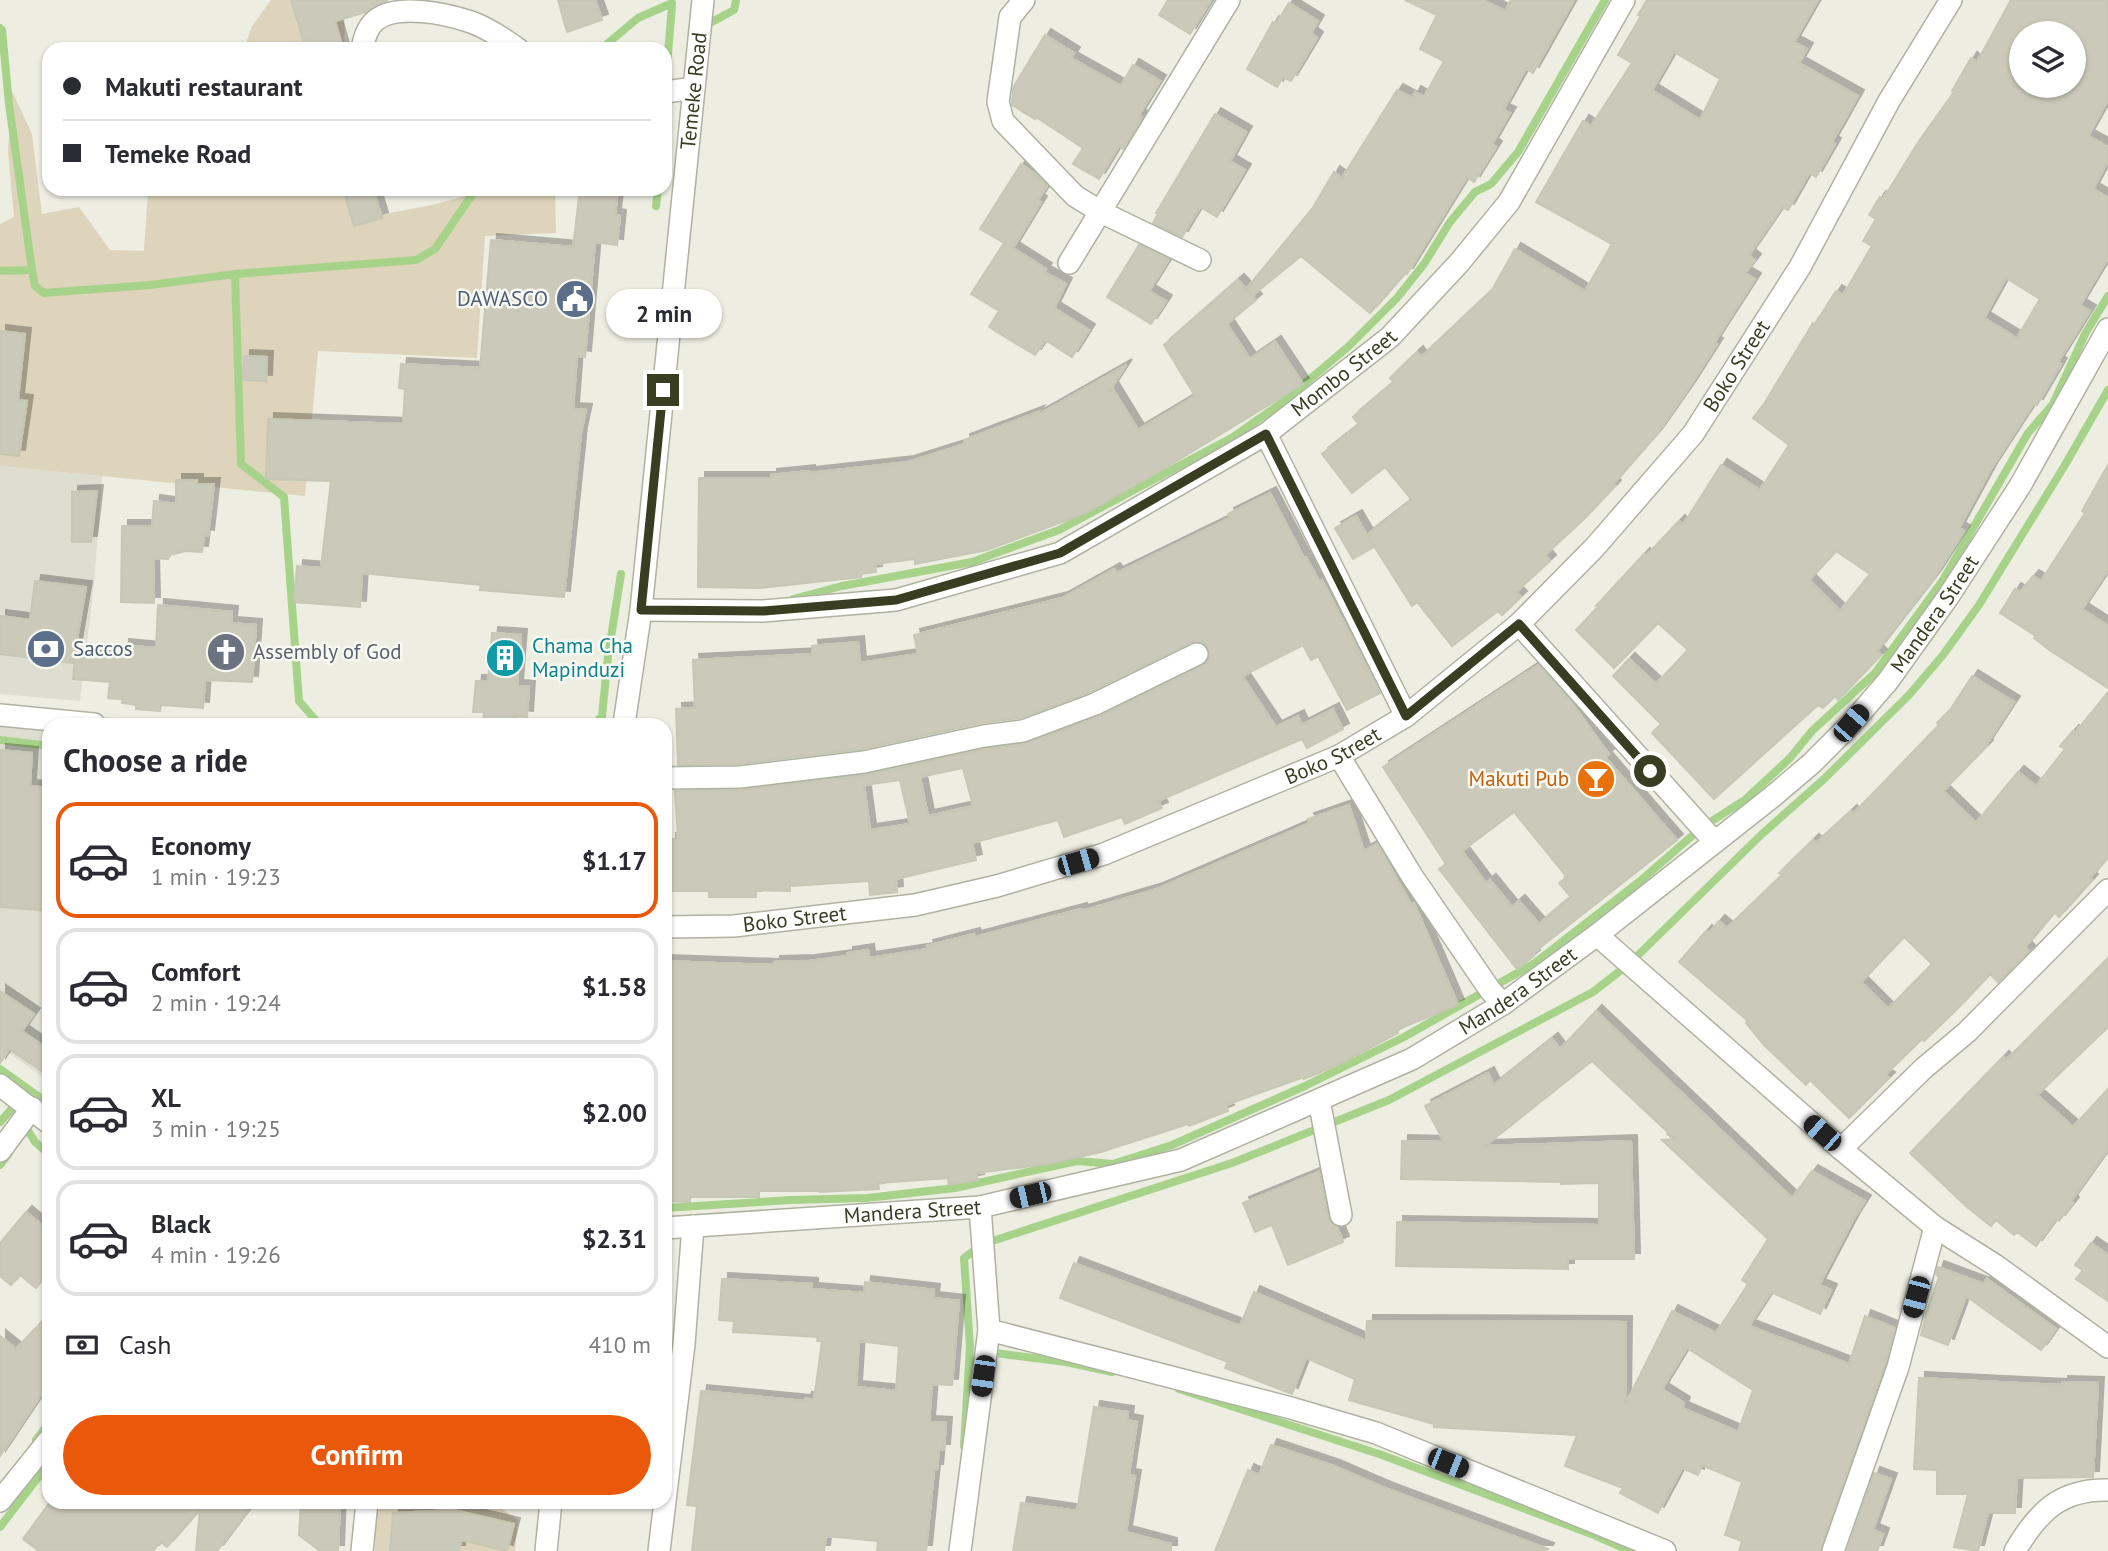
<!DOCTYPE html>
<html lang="en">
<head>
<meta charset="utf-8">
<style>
	:root { --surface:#fff; --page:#f7f7f7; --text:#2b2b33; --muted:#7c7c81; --line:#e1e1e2; --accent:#ea580c }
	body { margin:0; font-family:"PT Sans",sans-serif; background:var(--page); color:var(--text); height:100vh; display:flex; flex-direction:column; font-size:26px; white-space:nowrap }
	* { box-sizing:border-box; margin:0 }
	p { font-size:23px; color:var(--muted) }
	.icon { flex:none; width:38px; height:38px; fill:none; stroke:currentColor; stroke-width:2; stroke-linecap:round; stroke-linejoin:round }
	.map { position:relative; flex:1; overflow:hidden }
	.sheet { position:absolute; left:42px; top:718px; width:630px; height:791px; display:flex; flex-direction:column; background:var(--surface); border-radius:21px; box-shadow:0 2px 5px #0004 }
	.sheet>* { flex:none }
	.top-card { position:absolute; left:42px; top:42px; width:630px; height:154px; border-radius:21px; box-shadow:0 2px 5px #0004; display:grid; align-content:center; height:154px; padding:0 21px; background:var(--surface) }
	.tools { position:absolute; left:2009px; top:21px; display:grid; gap:14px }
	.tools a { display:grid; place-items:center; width:77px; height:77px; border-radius:50%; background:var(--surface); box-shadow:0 2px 5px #0004; font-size:35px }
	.end { position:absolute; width:32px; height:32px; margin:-16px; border:9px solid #393e22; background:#fff; box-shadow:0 0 0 4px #fff }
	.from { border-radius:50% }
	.bubble { position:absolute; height:49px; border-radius:24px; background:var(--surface); box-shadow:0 2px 5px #0004; font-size:23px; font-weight:700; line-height:49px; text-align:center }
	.car { position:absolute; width:21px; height:42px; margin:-21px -10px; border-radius:9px; box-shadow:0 0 5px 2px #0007; background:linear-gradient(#222 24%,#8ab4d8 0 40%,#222 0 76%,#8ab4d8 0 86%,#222 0) }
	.top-card b { display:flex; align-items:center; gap:24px; height:66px; font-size:26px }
	.top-card b+b { border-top:2px solid var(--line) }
	.top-card i { width:18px; height:18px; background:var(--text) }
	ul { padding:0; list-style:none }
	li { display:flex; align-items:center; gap:21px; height:116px; margin:0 14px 10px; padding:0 7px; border:4px solid var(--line); border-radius:21px }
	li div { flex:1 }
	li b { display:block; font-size:26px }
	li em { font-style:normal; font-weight:700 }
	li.selected { border-color:var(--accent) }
	li>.icon { width:63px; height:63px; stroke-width:1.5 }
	h2 { padding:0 21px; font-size:32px; line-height:84px }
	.pay { display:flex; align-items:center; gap:18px; height:77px; padding:0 21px; font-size:26px }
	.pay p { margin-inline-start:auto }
	.cta { display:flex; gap:14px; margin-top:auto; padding:14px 21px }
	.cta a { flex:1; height:80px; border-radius:42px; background:var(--accent); color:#fff; font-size:28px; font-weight:700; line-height:80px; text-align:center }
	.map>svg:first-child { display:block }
</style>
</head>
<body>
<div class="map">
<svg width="2108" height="1551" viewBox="0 0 2108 1551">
	<defs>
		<filter id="shadow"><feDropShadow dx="6" dy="-6" stdDeviation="0" flood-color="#0004"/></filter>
	</defs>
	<rect width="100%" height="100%" fill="#edede2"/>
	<path fill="#ddddd0" d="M0 466 102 476 94 585 80 701 0 694Z
		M0 706 171 724H49V1082L0 1046Z"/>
	<path fill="#ded4bb" d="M271 0H345L344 49H244L252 26Z
		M12 91 32 134 42 214 79 207 110 250 144 251 148 189H347L357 219 432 205 492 189H555L556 233 485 236 477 358 318 351 305 496 0 466V224L14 217 8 153Z
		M375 1502H492L518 1520 515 1551H375Z"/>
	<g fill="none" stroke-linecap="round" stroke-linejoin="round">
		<path stroke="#a6d389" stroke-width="8" d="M710 23 734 10 736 0
			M0 28 2 30 9 104 32 270 35 286 44 293 150 285 235 274 416 260 435 249 476 189
			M601 49 638 18 672 3 671 20
			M665 91 671 17
			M656 206 658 189
			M0 271 32 270
			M235 274 241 464 284 497 299 701 319 724
			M793 599 842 586 972 562 1059 530 1233 437 1283 402 1349 346 1397 298 1424 264 1450 222 1475 192 1491 184 1518 152 1605 0
			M594 724 602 716 608 656 621 574
			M0 740 49 746
			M0 1069 49 1104
			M0 1122 15 1105 11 1102
			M23 1134 27 1129 35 1142 49 1154
			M0 1165 9 1153
			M665 1208 791 1200 867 1198 955 1188 1077 1161 1113 1164 1172 1145 1305 1086 1404 1037 1535 963 1639 882 1701 828 1746 799 1790 758 1812 731 1875 673 1943 580 2028 433 2053 404 2085 334 2108 296
			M987 1352 1066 1362 1112 1372
			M1179 1389 1382 1455 1594 1535 1630 1551
			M36 1440 49 1423
			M964 1446 970 1347 964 1258 983 1244 1232 1163 1389 1100 1593 992 1629 964 1762 834 1824 779 1909 695 1943 655 1979 605 2065 465 2108 390
			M0 1527 49 1463"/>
	</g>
	<path fill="#cbcaba" stroke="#c6c7b4" stroke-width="2" fill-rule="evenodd" filter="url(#shadow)" d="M291 0H386L387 1 366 12 335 21 343 49H306Z
		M558 0H595L602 20 567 32Z
		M1168 0H1211L1190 34 1159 15Z
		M1405 0H1483L1505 11 1511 0H1574L1533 73 1526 69 1503 110 1510 113 1492 144 1496 147 1474 182 1467 177 1407 274 1405 273 1370 313 1301 256 1253 295 1247 288 1312 209 1334 172 1342 178 1397 90 1412 98 1415 92 1424 97 1444 61 1420 49 1437 15Z
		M1647 0H1818L1794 42 1807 49 1799 63 1858 96 1832 142 1835 144 1816 177 1809 173 1788 210 1782 207 1749 255 1755 260 1745 273 1755 279 1714 343 1717 344 1691 385 1656 435 1613 484 1615 486 1582 521 1545 555 1550 561 1516 592 1521 597 1502 615 1498 611 1452 646 1417 602 1412 606 1367 535 1412 500 1385 467 1352 493 1322 454 1359 425 1353 417 1394 382 1390 378 1417 352 1421 357 1492 290 1515 249 1585 291 1612 244 1536 202 1583 121 1591 126 1632 63 1618 55 1641 16 1638 15ZM1674 52 1720 79 1700 120 1652 90Z
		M2011 0H2108V100L2088 136 2108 147V161L2093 189 2108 198V258L2080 305 2090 311 2058 362 2061 364 2037 405 2034 403 1991 469 1959 528 1964 531 1936 575 1877 651 1881 655 1838 700 1835 696 1823 708 1818 705 1714 799 1652 733 1661 724 1613 676 1629 659 1656 684 1688 650 1658 623 1614 668 1576 630 1598 607 1596 606 1644 554 1646 556 1679 521 1683 525 1721 465 1760 490 1789 445 1753 418 1764 404 1813 323 1815 324 1836 291 1843 295 1872 246 1863 241 1876 219 1869 215 1880 197 1883 199 1919 141 1954 92 1952 91 1971 58 1977 62ZM2021 33H2074V86H2021ZM2006 278 2040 299 2017 338 1984 318ZM1836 551 1870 574 1840 611 1809 580Z
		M1289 3 1318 21 1311 33 1317 38 1291 81 1283 77 1277 87 1247 69 1273 22 1276 24Z
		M1045 35 1074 53 1071 58 1121 86 1133 65 1160 81 1139 115 1142 117 1123 149 1119 146 1099 179 1073 164 1083 148 1036 117 1035 119 1012 105 1013 88Z
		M1215 114 1246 132 1230 161 1245 170 1217 217 1200 207 1182 237 1153 223 1158 214 1156 213Z
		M1021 164 1035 174 1047 186 1038 200 1041 202 1013 248 1046 269 1044 272 1066 284 1054 308 1089 330 1072 357 1045 340 1035 355 1005 337 989 327 999 311 971 294 1004 243 980 229Z
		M343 189H373L382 218 354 226Z
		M580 189H618L615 215 620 216 617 245 595 242 585 357 577 356 573 409 586 410 581 433 564 597 480 590 481 585 362 573 360 607 294 602 297 566 321 568 331 481 266 479 268 419 403 424 405 389 399 388 401 364 480 368 491 240 573 247Z
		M1139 245 1169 259 1149 291 1166 301 1151 324 1107 297Z
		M1238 280 1256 300 1227 324 1250 359 1275 342 1303 384 1157 473 1086 513 987 550 915 564V559L875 564 876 572 861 574V577L760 588 698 587 699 478H771V475L809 471V473L908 462 965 444 964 440 1038 412 1034 417 1126 365 1108 393 1113 389 1138 430 1195 396 1164 345Z
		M0 331 25 334 18 400 27 401 19 456 0 454Z
		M244 356 267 357 266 381 243 380Z
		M2108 465V570L2082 609 2108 626V688L2048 649 2034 638 2036 636 2000 613 2015 589 2020 592 2033 576 2041 581 2085 513 2082 511Z
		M176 480H197V484H214L208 536 204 535 202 552 185 551 170 555 168 559 153 558 154 603 121 602 122 526H152L154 501 176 504Z
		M97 491 91 542H72V492Z
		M1270 493 1304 558 1306 557 1319 581 1322 580 1380 693 1347 710 1318 656 1311 660 1303 645 1242 676 1276 727 1298 716 1302 725 1333 709 1343 729 1307 748 1302 739 1158 801 1162 808 1125 824 1122 817 1064 837 1058 820 972 843 976 860 896 879 897 892 870 895 869 881 790 886V891L756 890V897H709V891H670V839H678L675 791 742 790 866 775 986 749 1027 743 1101 716 1203 666 1208 661 1210 654 1204 643 1192 642 1090 692 1020 718 981 723 862 749 739 764 678 765 676 709 695 708 693 660 813 654 812 646 858 642 860 663 918 654 914 635 1062 598 1114 569 1117 573 1230 518 1228 514ZM963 768 973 806 928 816 920 777ZM900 780 910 824 870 830 864 785Z
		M1356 516 1374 547 1353 559 1335 528Z
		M35 581 86 587 73 663 0 654V616L30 620Z
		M158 605 232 612 231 623 256 625 252 682 205 680 203 708 161 705 160 711 136 709V705L122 703 123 699 108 698 110 682 73 679 75 655 122 659 123 645 156 648Z
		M492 633 521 635 517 686 529 687 527 717 513 716 512 724H483L484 712H473L476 681H488Z
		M1538 665 1570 701 1609 754 1605 757 1677 840 1532 954 1534 956 1517 969 1439 869 1446 864 1383 767ZM1514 812 1567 877 1559 883 1571 897 1539 924 1519 901 1512 907 1490 880 1486 883 1462 851Z
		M1972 676 2014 702 1986 745 1987 746 1943 791 1976 823 2018 772 2036 786 2065 749 2060 746 2073 731 2075 733 2108 692V856L2090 878 2092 880 2059 917 2054 912 2025 947 2029 951 1998 982 1990 974 1958 1008 1924 1041 1922 1039 1885 1075 1889 1078 1849 1118 1810 1080 1806 1085 1764 1045 1746 1023 1748 1021 1679 962 1706 931 1709 933 1719 921 1727 928 1782 875 1779 873 1813 840 1816 843 1851 811 1853 814 1939 725 1937 723 1950 710ZM1904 937 1932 964 1888 1009 1861 982Z
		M0 750 32 753 30 786 49 788V911L0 907Z
		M1349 805 1364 851 1377 844 1411 904 1414 903 1458 1005 1396 1030 1398 1033 1340 1064 1304 1079V1077L1226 1105 1228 1111 1189 1126 1188 1124 1101 1152 1048 1164 976 1173 978 1180 949 1185 948 1178 878 1183 879 1189 820 1192V1191H759V1197H690V1202L665 1201V961L774 965V962L809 961 847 956V953L868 950 869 958 928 949 927 946 974 934 975 937 1081 909 1082 911 1157 889 1310 823 1308 819Z
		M2108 958V1027L2037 1095 2073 1127 2108 1089V1149L2071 1201 2073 1203 2059 1221 2056 1219 2036 1246 2017 1232 2014 1235 1996 1220 1991 1226 1967 1207 1910 1153 2003 1057 2006 1060Z
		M0 991 34 1014 22 1031 49 1050V1076L9 1049 0 1063Z
		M1596 1011 1792 1198 1812 1171 1865 1201 1853 1220 1819 1285 1831 1290 1820 1314 1771 1292 1749 1326 1849 1364 1865 1316 1895 1328 1885 1363 1820 1551H1739L1742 1541 1725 1535 1742 1482 1702 1465 1698 1475 1682 1468 1658 1513 1620 1493 1623 1488 1565 1466 1577 1435 1434 1427V1424L1349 1400 1355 1379 1306 1358 1292 1394 1225 1368 1228 1362 1060 1298 1074 1263 1240 1326 1254 1292 1366 1341 1367 1321 1626 1322 1625 1405 1672 1311 1716 1333 1748 1284 1742 1280 1768 1239 1662 1140 1675 1139 1592 1061 1485 1146 1631 1141 1634 1259H1568V1269L1396 1266 1397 1222 1599 1225V1183L1561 1184V1182L1401 1179 1402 1141 1444 1142 1425 1106 1488 1073 1494 1085 1552 1039 1560 1049ZM1687 1348 1753 1390 1738 1432 1682 1408 1684 1403 1662 1389Z
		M1319 1172 1328 1218 1337 1227 1343 1242 1288 1265 1272 1225 1255 1232 1243 1203Z
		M26 1212 49 1231V1272L36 1288 20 1275 11 1285 0 1276V1243Z
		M2091 1243 2108 1255V1301L2076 1279 2083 1270 2075 1265Z
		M1938 1267 1984 1284 1987 1279 2056 1329 2041 1350 1966 1296 1948 1345 1921 1335 1926 1314 1939 1277 1936 1274Z
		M722 1279 812 1284V1289L864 1293 865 1282 934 1290 933 1298 959 1301 952 1385 932 1384 929 1422 946 1423 944 1450H939L937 1470H934L926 1551H877L878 1541 826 1536 824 1551H692L697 1506 687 1505 701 1391 805 1401 806 1398 814 1400 822 1341H817L818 1337 733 1332 734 1321 719 1320ZM859 1341 899 1346 896 1391 856 1387Z
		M49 1314V1383L0 1456V1336L16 1349Z
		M1919 1378 2062 1385V1382L2098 1383 2093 1477 2017 1478 2015 1513H1988L1978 1551 1954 1547 1968 1494H1937V1470L1914 1469Z
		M1094 1407 1128 1412 1127 1420 1137 1422 1129 1475 1135 1476 1126 1532 1171 1544V1551H1013L1021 1503 1077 1511Z
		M1271 1445 1334 1466 1385 1488 1548 1549 1547 1551H1215L1248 1470 1259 1475Z
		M1874 1473 1891 1479 1873 1530 1883 1534 1877 1551H1847Z
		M50 1502H254L217 1551H196L200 1509 167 1547 160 1542 153 1551H39L23 1539Z
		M301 1502H340L338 1551H320L299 1535Z
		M454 1510 514 1524 507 1551 461 1540 459 1551H390L393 1513Z"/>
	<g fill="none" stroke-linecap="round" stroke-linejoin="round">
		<g stroke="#b0b2a1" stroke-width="24">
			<g id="minor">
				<path d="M1024 0 1010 17 998 102 1003 121 1075 196 1101 212 1200 260"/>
				<path d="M362 49C364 39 367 27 376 20 398 3 447 14 471 22 488 28 504 39 518 49"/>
				<path d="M665 92 694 88"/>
				<path d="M1069 263 1229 0"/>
				<path d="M1266 434 1406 716"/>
				<path id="s1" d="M641 610 763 611 896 600 1060 553 1266 434 1390 337 1459 263 1509 202 1624 0"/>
				<path d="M1519 624 1714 841"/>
				<path d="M0 715 94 724"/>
				<path id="s2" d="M624 724 641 610 703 0"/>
				<path d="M1339 756 1412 876 1490 990 1503 1004"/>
				<path d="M665 778 740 777 864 762 984 736 1023 731 1095 704 1197 654"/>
				<path id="s3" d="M665 927 734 926 915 905 997 886 1104 854 1339 756 1406 716 1519 624 1595 547 1693 434 1800 267 1889 101 1951 0"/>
				<path d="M1597 935 1841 1149 1935 1227 1995 1265 2108 1347"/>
				<path d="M0 1085 49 1123"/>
				<path d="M1319 1100 1341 1215"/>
				<path d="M1841 1149 1924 1068 1967 1032 2108 890"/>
				<path d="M0 1151 32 1108"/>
				<path id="s4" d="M665 1228 980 1207 1181 1160 1412 1059 1503 1004 1597 935 1772 797 1812 763 1851 724 1888 681 1948 597 2020 486 2108 329"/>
				<path d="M989 1330 1291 1408 1376 1433 1665 1551"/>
				<path d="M0 1501 49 1440"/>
				<path d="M362 1551 367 1502"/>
				<path d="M546 1551 551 1502"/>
				<path d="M659 1551 684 1344 693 1226"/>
				<path d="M960 1551 989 1330 980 1207"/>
				<path d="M1833 1551 1898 1367 1935 1227"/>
				<path d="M2015 1551C2038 1512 2060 1489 2108 1490"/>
			</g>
		</g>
		<use href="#minor" stroke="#fff" stroke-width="21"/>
	</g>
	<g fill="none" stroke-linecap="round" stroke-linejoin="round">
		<path stroke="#393e22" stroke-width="9" d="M663 390 641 610 764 611 896 600 1060 553 1266 434 1406 716 1519 624 1650 771"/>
	</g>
	<defs>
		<g id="civic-disc" transform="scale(2.0125)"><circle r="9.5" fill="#5c6f8a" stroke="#f9f9f3"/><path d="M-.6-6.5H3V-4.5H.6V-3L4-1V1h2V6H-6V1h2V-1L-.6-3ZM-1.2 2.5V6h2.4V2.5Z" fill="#fff"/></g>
		<g id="bank-disc" transform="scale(2.0125)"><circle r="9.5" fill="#5c6f8a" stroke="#f9f9f3"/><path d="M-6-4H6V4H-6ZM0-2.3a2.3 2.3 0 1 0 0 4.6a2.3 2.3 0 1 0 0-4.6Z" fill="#fff"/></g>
		<g id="church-disc" transform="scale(2.0125)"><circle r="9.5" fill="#6b7280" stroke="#f9f9f3"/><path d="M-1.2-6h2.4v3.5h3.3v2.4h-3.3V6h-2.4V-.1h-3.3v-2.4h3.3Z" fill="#fff"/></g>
		<g id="building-disc" transform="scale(2.0125)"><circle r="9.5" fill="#0f9aa8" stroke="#f9f9f3"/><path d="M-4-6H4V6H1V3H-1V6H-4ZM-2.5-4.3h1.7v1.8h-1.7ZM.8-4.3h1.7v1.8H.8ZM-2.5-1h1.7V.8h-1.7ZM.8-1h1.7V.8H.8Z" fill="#fff"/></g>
		<g id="bar-disc" transform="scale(2.0125)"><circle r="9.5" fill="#e8710a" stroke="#f9f9f3"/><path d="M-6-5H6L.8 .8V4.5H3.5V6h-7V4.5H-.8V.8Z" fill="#fff"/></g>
	</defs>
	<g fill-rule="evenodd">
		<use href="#civic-disc" x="575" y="299"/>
		<use href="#bank-disc" x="46" y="649"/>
		<use href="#church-disc" x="226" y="652"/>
		<use href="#building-disc" x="505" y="658"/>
		<use href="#bar-disc" x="1596" y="779"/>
	</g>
	<g text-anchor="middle" stroke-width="5" stroke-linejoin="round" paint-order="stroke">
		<g font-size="21" fill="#393e22" stroke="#f9f9f3">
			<text dy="7" stroke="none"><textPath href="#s2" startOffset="637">Temeke Road</textPath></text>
			<text dy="7" stroke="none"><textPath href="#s3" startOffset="1264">Boko Street</textPath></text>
			<text dy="7" stroke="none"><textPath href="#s1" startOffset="763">Mombo Street</textPath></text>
			<text dy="7" stroke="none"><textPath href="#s4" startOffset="1466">Mandera Street</textPath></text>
			<text dy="7" stroke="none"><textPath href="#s3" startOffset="696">Boko Street</textPath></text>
			<text dy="7" stroke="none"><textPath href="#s3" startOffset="130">Boko Street</textPath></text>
			<text dy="7" stroke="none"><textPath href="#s4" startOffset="900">Mandera Street</textPath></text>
			<text dy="7" stroke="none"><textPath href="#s4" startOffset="248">Mandera Street</textPath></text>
		</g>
		<g font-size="21" fill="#4e5e75" stroke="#f9f9f3" text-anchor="end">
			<text x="548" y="306">DAWASCO</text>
			<text x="73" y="656" text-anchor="start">Saccos</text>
		</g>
		<g font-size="21" fill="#0d838f" stroke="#f9f9f3" text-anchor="start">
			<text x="532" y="653">Chama Cha<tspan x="532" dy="24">Mapinduzi</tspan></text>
		</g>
		<g font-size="21" fill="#5b616d" stroke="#f9f9f3" text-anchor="start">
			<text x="253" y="659">Assembly of God</text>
		</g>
		<g font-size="21" fill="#c56008" stroke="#f9f9f3" text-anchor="end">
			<text x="1569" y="786">Makuti Pub</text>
		</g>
	</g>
</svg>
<div class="tools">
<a><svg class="icon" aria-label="layers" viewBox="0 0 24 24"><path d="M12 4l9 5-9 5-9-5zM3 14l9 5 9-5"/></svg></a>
</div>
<i class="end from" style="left:1650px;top:771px"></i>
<i class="end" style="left:663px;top:390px"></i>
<div class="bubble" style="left:606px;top:289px;width:116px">2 min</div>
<i class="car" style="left:1851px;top:723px;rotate:41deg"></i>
<i class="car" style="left:1078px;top:862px;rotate:74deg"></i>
<i class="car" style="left:1822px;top:1133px;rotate:311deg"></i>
<i class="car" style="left:1030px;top:1195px;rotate:257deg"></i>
<i class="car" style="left:1916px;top:1297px;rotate:195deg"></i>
<i class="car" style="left:983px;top:1376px;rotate:188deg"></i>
<i class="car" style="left:1448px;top:1463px;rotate:112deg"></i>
<div class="top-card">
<b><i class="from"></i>Makuti restaurant</b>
<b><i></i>Temeke Road</b>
</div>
<section class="sheet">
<h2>Choose a ride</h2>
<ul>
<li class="selected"><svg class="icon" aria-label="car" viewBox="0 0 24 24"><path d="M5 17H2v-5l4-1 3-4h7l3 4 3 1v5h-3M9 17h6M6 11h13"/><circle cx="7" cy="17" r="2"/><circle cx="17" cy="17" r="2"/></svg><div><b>Economy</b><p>1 min · 19:23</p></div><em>$1.17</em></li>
<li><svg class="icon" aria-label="car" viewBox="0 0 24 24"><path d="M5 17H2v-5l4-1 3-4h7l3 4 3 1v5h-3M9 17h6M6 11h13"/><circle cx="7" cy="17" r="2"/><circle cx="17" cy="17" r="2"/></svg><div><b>Comfort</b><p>2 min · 19:24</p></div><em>$1.58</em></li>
<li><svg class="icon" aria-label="car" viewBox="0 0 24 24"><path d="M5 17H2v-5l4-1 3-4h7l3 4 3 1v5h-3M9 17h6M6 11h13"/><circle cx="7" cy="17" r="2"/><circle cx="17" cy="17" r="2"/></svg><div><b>XL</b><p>3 min · 19:25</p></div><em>$2.00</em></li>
<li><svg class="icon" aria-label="car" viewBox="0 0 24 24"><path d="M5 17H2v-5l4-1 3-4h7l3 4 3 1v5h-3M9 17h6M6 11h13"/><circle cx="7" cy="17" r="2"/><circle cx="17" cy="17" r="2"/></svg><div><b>Black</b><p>4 min · 19:26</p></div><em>$2.31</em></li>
</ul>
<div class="pay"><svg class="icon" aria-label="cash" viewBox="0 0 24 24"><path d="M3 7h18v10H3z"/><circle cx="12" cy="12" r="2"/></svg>Cash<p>410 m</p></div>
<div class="cta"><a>Confirm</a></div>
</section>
</div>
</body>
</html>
